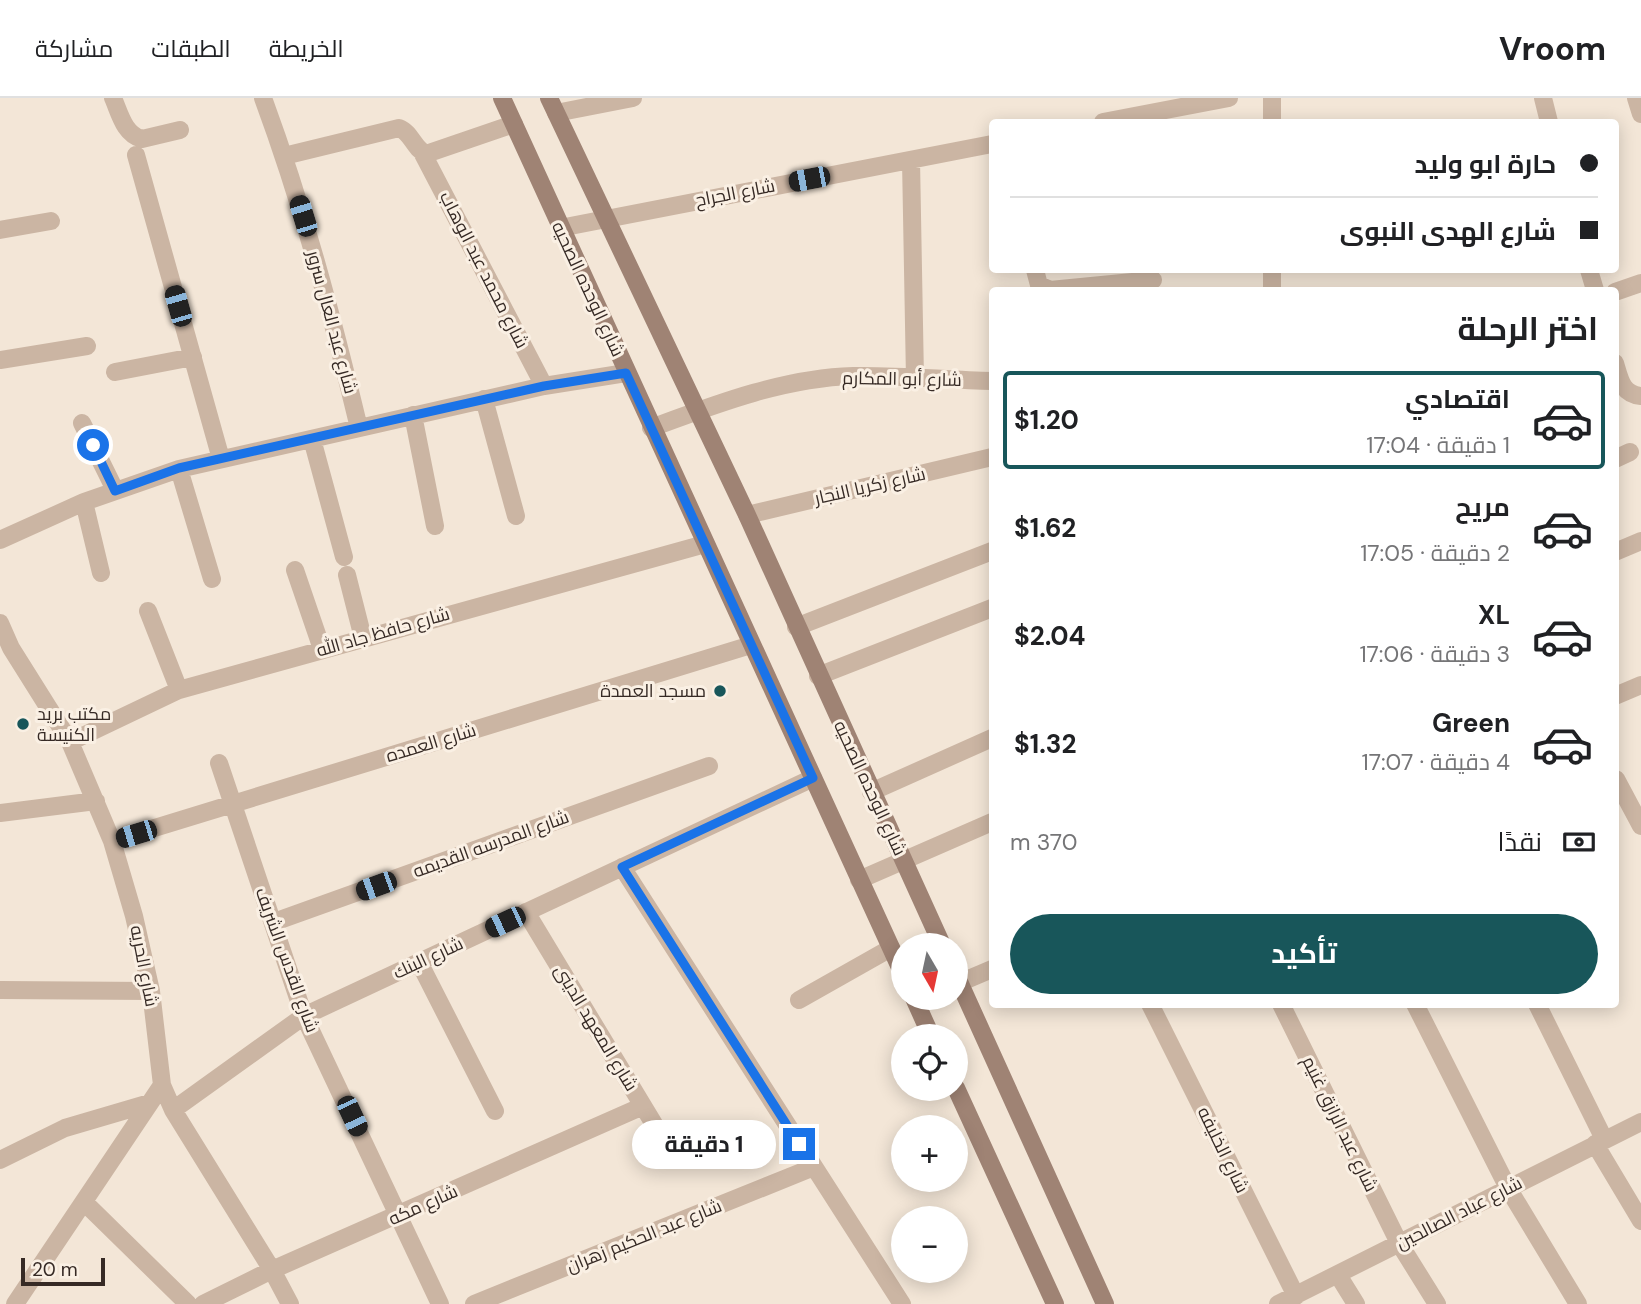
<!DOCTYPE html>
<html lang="ar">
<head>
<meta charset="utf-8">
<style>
	:root { --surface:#fff; --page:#f6f6f6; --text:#202124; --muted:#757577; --line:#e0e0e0; --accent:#18565a }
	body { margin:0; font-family:"DM Sans",Cairo,sans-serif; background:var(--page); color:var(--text); direction:rtl; height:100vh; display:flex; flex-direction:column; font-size:26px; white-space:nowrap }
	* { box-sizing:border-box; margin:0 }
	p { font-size:23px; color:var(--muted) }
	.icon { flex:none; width:38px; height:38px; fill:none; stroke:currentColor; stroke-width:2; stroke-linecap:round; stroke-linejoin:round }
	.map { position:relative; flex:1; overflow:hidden; direction:ltr }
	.sheet { position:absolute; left:989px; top:189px; width:630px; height:721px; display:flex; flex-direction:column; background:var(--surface); border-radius:7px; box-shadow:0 4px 18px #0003; direction:rtl }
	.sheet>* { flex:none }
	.guide { position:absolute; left:989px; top:21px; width:630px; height:154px; border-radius:7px; box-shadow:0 4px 18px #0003; direction:rtl; display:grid; align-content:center; height:154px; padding:0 21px; background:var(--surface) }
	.needle { width:46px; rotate:171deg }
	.fabs { position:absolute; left:891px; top:835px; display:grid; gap:14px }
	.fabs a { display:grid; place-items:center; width:77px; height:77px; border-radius:50%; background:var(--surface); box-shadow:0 4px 18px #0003; font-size:35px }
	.scale { position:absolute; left:21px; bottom:18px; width:84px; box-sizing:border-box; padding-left:7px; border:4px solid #362a25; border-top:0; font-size:19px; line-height:24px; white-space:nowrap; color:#362a25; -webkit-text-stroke:5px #faf0e4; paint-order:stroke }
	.end { position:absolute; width:32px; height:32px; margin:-16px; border:9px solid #1a73e8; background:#fff; box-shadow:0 0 0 4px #fff }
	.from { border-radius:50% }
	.bubble { position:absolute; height:49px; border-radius:24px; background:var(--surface); box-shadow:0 4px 18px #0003; font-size:23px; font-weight:700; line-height:49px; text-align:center; direction:rtl }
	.car { position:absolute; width:21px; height:42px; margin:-21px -10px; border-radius:9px; box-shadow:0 0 5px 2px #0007; background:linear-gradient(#222 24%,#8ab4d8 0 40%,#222 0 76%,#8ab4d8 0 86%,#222 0) }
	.guide b { display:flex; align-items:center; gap:24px; height:66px; font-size:26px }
	.guide b+b { border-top:2px solid var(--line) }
	.guide i { width:18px; height:18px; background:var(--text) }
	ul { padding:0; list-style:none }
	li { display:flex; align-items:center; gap:21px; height:98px; margin:0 14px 10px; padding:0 7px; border:4px solid transparent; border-radius:7px }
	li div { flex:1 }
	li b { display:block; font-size:26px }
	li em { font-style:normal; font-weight:700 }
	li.active { border-color:var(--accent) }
	li>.icon { width:63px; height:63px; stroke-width:1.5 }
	h2 { padding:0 21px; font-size:32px; line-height:84px }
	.pay { display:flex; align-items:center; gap:18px; height:77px; padding:0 21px; font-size:26px }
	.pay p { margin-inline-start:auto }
	.action { display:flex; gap:14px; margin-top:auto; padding:14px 21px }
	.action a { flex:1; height:80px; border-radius:42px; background:var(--accent); color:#fff; font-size:28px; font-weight:700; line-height:80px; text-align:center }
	header { display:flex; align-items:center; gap:42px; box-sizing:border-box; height:98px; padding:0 35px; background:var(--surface); border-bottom:2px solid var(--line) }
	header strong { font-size:33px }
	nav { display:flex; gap:38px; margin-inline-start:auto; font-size:24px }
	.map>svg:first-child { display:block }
</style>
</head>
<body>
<header>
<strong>Vroom</strong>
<nav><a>الخريطة</a><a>الطبقات</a><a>مشاركة</a></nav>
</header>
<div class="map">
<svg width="1641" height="1206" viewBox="0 0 1641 1206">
	<rect width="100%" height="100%" fill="#f3e6d7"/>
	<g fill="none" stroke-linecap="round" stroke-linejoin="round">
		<path stroke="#cbb5a3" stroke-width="18" d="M113 0C120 16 124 36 142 41L180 32
			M263 0C303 108 332 218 359 330
			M1543 0 1549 24
			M1636 0 1641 16
			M556 15 633 0
			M1103 24 1229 0
			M1272 24V0
			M423 56 544 288
			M136 57 221 361
			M284 58 399 30C411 34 414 51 426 56L514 26
			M911 62 915 281
			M560 130 992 46
			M0 132 51 123
			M1035 172 1039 187 1050 192 1153 182
			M1589 172 1595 192
			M1272 192V172
			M1615 194 1641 185
			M0 262 87 248
			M1615 265C1620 282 1622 296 1641 298
			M115 274 193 259
			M484 301 516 418
			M413 317 435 428
			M82 325 115 392
			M651 330C716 306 784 280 853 278 899 277 946 282 992 283
			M312 341 344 459
			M1615 361 1630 354
			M179 371 212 481
			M84 404 101 475
			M747 417 992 359
			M0 442 84 404 179 371 544 288 626 275
			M1615 454 1641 443
			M295 472 322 551
			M347 477 363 540
			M148 513 179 592
			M0 525 11 550 70 644 112 743 134 818 151 893 162 987 173 1012 272 1172 290 1206
			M796 529 992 453
			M818 578 992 510
			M1615 598 1641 587
			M70 644 179 592 705 446
			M219 665 304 918 440 1206
			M1616 681 1641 728
			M871 694 992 640
			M0 715 96 703
			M112 743 751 547
			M622 769 902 1206
			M859 782 992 724
			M526 814 666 1046
			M274 824 709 668
			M419 864 495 1013
			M959 885 992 871
			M0 892 151 893
			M799 902 891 850
			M1150 906 1296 1198
			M1281 906 1399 1145 1437 1206
			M1415 906 1508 1090 1578 1206
			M1537 906 1604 1041
			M173 1012 304 918 813 680
			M1595 1046 1641 1123
			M0 1062 65 1030 150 1005
			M84 1104 188 1206
			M1338 1177 1356 1206
			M15 1206 162 987
			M203 1206 272 1172 643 1008
			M474 1206 814 1069
			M1278 1206 1641 1024"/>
		<path stroke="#9f8374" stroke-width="18" d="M502 0 903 876
			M549 0 747 417 942 847
			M956 877 1105 1206
			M914 900 931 938
			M956 990 1055 1206"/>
	</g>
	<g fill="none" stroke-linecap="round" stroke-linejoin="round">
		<path stroke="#1a73e8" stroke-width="9" d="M93 347 115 393 179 370 544 288 626 275 813 680 622 769 799 1046"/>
	</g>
	<g fill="#18565a" stroke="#faf0e4" stroke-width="2.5">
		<circle cx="720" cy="593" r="7"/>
		<circle cx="23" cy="626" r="7"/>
	</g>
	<g text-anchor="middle" stroke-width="6" stroke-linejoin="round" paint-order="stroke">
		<g font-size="18" fill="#362a25" stroke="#faf0e4">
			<text transform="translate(735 95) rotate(-11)" y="6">شارع الجراح</text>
			<text transform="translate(484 172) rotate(63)" y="6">شارع محمد عبد الوهاب</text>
			<text transform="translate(588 191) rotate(65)" y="6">شارع الوحده الصحيه</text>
			<text transform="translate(332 224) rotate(75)" y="6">شارع عبد العال سرور</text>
			<text transform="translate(902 281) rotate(1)" y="6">شارع أبو المكارم</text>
			<text transform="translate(870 388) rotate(-13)" y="6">شارع زكريا النجار</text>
			<text transform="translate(383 534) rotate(-16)" y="6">شارع حافظ جاد الله</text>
			<text transform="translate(431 645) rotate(-17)" y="6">شارع العمده</text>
			<text transform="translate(870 690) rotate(65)" y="6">شارع الوحده الصحيه</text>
			<text transform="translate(491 746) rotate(-20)" y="6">شارع المدرسه القديمه</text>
			<text transform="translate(428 860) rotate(-25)" y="6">شارع البنك</text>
			<text transform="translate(287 862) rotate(70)" y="6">شارع القدس الشريف</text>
			<text transform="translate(144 868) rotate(79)" y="6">شارع الحريه</text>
			<text transform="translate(596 930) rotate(59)" y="6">شارع المعهد الدينى</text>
			<text transform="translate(1340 1026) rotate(64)" y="6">شارع عبد الرازق غنيم</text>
			<text transform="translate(1223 1052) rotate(64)" y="6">شارع الخليفه</text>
			<text transform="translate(423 1107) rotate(-24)" y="6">شارع مكه</text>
			<text transform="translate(1459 1115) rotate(-27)" y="6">شارع عباد الصالحين</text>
			<text transform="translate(644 1138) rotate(-22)" y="6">شارع عبد الحكيم زهران</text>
		</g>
		<g font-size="18" fill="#362a25" stroke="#faf0e4" text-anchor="end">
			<text x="706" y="599">مسجد العمدة</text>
			<text x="37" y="622" text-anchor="start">مكتب بريد<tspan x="37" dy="21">الكنيسة</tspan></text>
		</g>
	</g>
</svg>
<div class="fabs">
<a><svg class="needle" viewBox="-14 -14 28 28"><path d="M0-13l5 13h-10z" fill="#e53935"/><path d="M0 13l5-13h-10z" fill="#757577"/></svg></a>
<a><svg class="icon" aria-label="locate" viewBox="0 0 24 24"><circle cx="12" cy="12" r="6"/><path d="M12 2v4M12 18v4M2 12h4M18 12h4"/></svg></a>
<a>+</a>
<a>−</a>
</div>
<div class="scale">20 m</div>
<i class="end from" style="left:93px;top:347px"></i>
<i class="end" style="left:799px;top:1046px"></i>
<div class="bubble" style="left:632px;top:1022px;width:144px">1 دقيقة</div>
<i class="car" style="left:809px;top:81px;rotate:259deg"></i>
<i class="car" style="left:303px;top:118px;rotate:343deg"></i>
<i class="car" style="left:178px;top:208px;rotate:344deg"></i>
<i class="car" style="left:136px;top:736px;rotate:253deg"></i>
<i class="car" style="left:376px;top:788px;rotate:250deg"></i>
<i class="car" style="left:505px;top:824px;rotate:245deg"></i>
<i class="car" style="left:352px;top:1018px;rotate:155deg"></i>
<div class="guide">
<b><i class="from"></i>حارة ابو وليد</b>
<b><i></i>شارع الهدى النبوى</b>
</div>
<section class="sheet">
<h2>اختر الرحلة</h2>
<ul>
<li class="active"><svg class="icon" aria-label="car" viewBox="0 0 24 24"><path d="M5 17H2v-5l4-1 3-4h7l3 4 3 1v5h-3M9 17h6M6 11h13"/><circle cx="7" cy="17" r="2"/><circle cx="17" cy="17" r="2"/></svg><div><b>اقتصادي</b><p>1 دقيقة · 17:04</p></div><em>$1.20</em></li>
<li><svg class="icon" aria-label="car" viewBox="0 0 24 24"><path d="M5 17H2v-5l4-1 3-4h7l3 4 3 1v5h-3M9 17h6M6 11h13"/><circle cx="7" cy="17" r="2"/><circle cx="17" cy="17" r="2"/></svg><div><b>مريح</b><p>2 دقيقة · 17:05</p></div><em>$1.62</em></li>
<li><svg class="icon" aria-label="car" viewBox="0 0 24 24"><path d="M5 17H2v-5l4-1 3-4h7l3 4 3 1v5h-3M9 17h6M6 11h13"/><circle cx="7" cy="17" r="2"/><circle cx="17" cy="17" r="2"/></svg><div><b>XL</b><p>3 دقيقة · 17:06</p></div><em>$2.04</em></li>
<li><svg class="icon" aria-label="car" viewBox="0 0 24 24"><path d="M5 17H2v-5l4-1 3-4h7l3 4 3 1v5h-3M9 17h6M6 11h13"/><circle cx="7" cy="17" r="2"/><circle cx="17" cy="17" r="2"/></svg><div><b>Green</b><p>4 دقيقة · 17:07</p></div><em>$1.32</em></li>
</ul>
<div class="pay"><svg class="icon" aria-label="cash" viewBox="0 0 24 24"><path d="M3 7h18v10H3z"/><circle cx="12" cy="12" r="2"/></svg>نقدًا<p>370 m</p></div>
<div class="action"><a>تأكيد</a></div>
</section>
</div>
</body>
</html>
